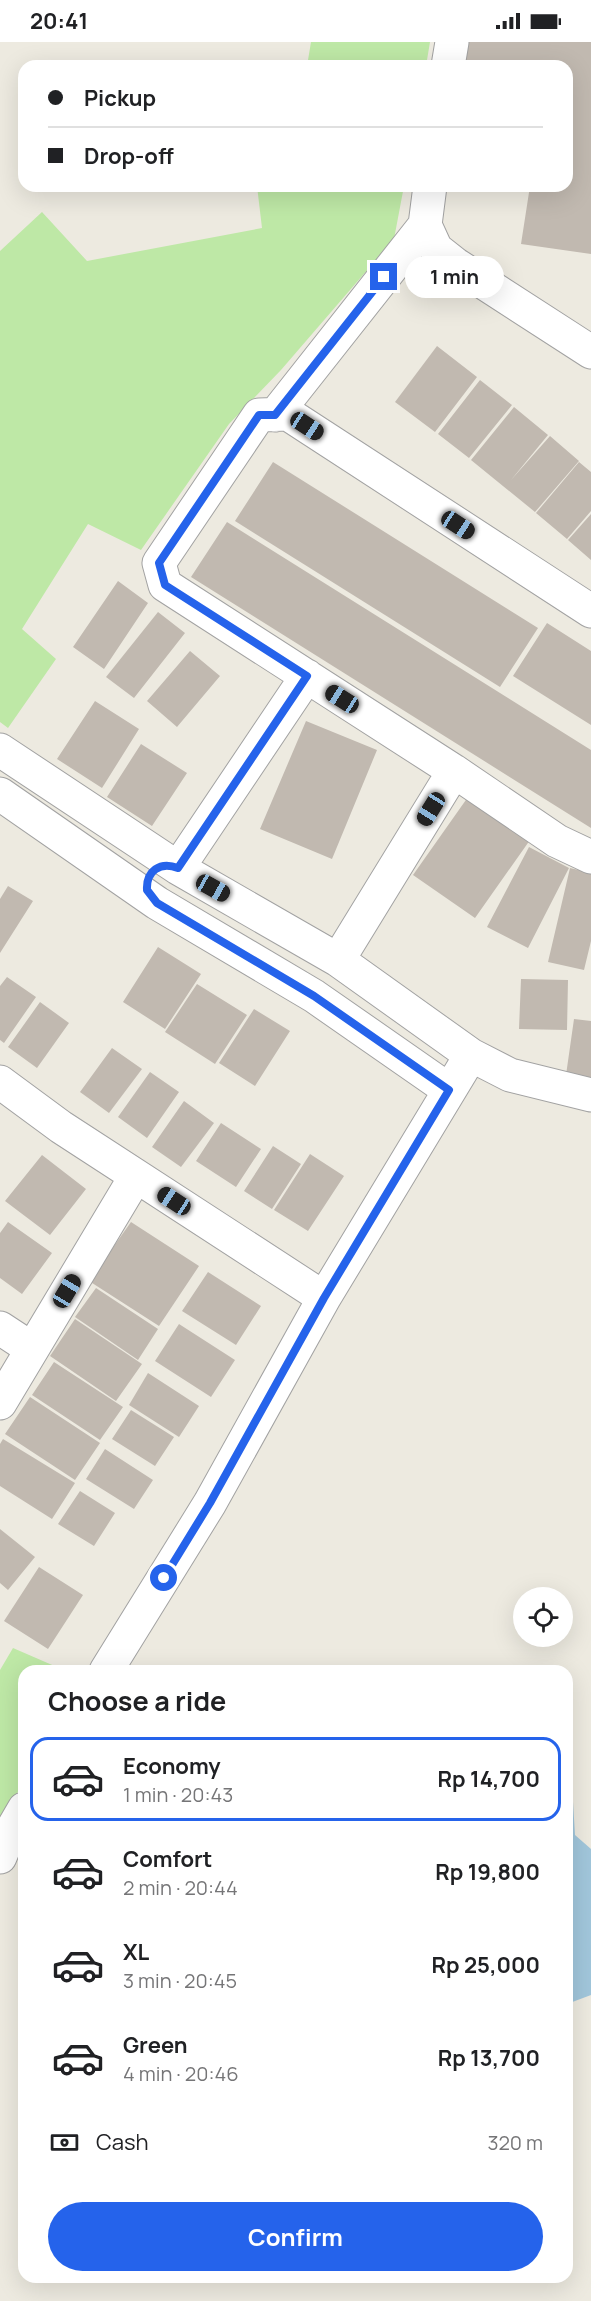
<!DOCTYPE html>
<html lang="en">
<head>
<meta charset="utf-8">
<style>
	:root { --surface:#fff; --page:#f6f6f6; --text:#202124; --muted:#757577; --line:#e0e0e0; --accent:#2563eb }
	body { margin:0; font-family:Manrope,sans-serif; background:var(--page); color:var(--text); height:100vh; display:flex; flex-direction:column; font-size:22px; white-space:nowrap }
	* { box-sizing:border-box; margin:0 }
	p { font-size:20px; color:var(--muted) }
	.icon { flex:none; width:33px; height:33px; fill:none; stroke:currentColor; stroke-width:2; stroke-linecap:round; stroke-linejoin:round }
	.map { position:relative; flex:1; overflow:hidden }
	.side { position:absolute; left:18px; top:1623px; width:555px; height:618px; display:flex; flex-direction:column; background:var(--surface); border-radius:18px; box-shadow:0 6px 24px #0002 }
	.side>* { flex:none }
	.hud { position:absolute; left:18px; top:18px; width:555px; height:132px; border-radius:18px; box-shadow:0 6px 24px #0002; display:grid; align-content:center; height:132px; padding:0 30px; background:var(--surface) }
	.tools { position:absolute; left:513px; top:1545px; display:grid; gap:12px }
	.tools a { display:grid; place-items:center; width:60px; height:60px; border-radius:50%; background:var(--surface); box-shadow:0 6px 24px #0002; font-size:30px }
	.end { position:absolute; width:27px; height:27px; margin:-14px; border:8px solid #2563eb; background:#fff; box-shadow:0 0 0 3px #fff }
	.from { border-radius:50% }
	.bubble { position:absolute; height:42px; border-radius:21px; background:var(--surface); box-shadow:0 6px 24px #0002; font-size:20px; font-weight:700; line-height:42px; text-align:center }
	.car { position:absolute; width:18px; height:36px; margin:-18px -9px; border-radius:8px; box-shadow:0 0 4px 2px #0007; background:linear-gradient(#222 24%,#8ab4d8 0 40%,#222 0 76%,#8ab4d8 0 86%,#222 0) }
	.hud b { display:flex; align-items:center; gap:21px; height:57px; font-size:22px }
	.hud b+b { border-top:2px solid var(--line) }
	.hud i { width:15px; height:15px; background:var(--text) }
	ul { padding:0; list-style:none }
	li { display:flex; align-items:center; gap:18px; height:84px; margin:0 12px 9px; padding:0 18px; border:3px solid transparent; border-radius:18px }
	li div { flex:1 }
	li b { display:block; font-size:22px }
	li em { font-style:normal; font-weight:700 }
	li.active { border-color:var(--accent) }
	li>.icon { width:54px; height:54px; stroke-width:1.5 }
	h2 { padding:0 30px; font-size:27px; line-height:72px }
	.pay { display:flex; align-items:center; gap:15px; height:66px; padding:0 30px; font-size:22px }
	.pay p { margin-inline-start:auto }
	.button { display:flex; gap:12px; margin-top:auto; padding:12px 30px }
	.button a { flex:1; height:69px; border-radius:36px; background:var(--accent); color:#fff; font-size:24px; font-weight:700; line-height:69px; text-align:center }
	.status { display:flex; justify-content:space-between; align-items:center; height:42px; padding:0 30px; background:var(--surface); direction:ltr }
	.status svg { height:16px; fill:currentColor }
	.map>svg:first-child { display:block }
</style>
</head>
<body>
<div class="status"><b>20:41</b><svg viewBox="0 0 49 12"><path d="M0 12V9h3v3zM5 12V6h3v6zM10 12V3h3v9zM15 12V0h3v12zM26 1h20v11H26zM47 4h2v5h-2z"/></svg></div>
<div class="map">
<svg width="591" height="2259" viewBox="0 0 591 2259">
	<rect width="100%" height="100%" fill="#edeae0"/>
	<path fill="#bee8a6" d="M311 0H430L426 24H307Z
		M257 144H404L394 197 281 328 229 382 141 508 88 482 22 587 56 617 8 686 0 680V209L42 170 87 219 262 186Z
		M13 1606 66 1629H24V1739L0 1781V1628Z"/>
	<path fill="#a1c6db" d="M567 1754 573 1760 575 1793 591 1807V1953L567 1962Z"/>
	<path fill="#c1b9b0" d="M468 0H591V212L521 202 530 144H567V24H464Z
		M437 304 477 335 435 390 395 360Z
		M480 338 512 363 469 416 438 392Z
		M514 365 548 393 511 438 550 394 579 419 535 470 471 418Z
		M273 420 538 586 500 645 235 479Z
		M579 420 591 430V469L567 497 536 471Z
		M591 472V518L568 498Z
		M227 480 591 708V786L191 535Z
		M118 539 148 561 104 627 73 605Z
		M158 570 185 591 134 656 106 635Z
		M547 581 591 609V683L513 634Z
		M190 609 220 634 177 685 147 659Z
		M95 659 139 687 102 746 57 717Z
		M306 679 377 708 332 817 260 787Z
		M141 702 187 731 152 784 107 755Z
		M468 755 530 798 475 876 413 833Z
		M529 805 569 826 528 906 487 885Z
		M570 826 591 831V899L584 928 548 920Z
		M8 844 33 859 0 911V857Z
		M158 905 201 932 165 987 123 960Z
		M7 935 36 955 4 1001 0 998V944Z
		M521 937 568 938 567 988 519 987Z
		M197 942 247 973 215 1022 165 990Z
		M40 960 69 981 37 1026 8 1005Z
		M254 967 290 989 255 1044 219 1021Z
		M574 977 591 979V1037L566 1033Z
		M112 1006 142 1027 109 1071 80 1050Z
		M150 1030 179 1050 147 1096 118 1075Z
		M184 1059 214 1081 181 1125 152 1105Z
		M221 1081 261 1107 236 1145 196 1119Z
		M273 1104 301 1122 272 1167 244 1149Z
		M310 1112 344 1134 308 1189 274 1168Z
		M42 1113 86 1147 50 1193 5 1159Z
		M8 1180 52 1211 22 1252 0 1236V1191Z
		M131 1180 199 1224 159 1284 89 1239Z
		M208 1230 261 1264 236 1303 182 1269Z
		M96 1246 158 1287 138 1318 75 1275Z
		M75 1277 142 1322 116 1359 50 1314Z
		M179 1282 235 1318 211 1355 155 1319Z
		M54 1320 123 1365 100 1398 32 1353Z
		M148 1331 199 1364 179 1395 129 1363Z
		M30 1355 100 1401 75 1438 5 1392Z
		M131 1368 174 1395 155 1424 112 1397Z
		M3 1397 75 1441 52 1477 0 1444V1402Z
		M105 1407 153 1438 134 1467 86 1437Z
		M80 1449 115 1471 94 1504 58 1482Z
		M0 1487 35 1515 8 1548 0 1541Z
		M39 1525 83 1553 48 1607 4 1579Z"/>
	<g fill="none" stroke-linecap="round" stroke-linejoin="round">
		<g stroke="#a2a2a2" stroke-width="35">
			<path id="street" d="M448 24 452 0
				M425 183 436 207 455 222 591 310
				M275 373 425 183 430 144
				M0 708 178 826 338 918 471 1013 510 1033 591 1053
				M454 729 557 799 591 815
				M0 752 157 861 314 954 449 1048
				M178 826 307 634
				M338 918 454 729 165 543 159 521 259 373 288 372 591 569
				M0 1040 61 1085 324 1256
				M0 1286 32 1307
				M0 1361 136 1134
				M106 1629 210 1461 324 1256 471 1013
				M0 1815 10 1791 24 1767"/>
		</g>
		<use href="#street" stroke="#fff" stroke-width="33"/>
	</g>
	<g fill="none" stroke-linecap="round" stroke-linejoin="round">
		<path stroke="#2563eb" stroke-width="8" d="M164 1536 210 1461 324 1256 449 1048 314 954 157 861 147 848C146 829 160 819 178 826L307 634 165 543 159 521 259 373H275L384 235"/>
	</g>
</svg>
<div class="tools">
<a><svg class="icon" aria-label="locate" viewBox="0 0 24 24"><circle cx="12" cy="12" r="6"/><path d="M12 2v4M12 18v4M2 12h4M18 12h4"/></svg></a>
</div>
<i class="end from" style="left:164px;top:1536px"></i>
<i class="end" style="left:384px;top:235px"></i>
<div class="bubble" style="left:405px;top:214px;width:99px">1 min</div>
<i class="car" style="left:307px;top:384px;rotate:123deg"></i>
<i class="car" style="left:458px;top:483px;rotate:123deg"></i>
<i class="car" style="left:342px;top:657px;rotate:302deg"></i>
<i class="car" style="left:431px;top:767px;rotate:212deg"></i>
<i class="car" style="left:213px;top:846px;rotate:119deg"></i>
<i class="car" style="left:174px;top:1159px;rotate:303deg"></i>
<i class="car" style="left:67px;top:1249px;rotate:31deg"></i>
<div class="hud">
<b><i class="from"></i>Pickup</b>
<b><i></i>Drop-off</b>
</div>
<section class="side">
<h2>Choose a ride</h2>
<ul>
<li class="active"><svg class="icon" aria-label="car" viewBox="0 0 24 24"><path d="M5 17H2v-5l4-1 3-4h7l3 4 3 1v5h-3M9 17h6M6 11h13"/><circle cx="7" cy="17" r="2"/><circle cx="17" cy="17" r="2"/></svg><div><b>Economy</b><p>1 min · 20:43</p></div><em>Rp 14,700</em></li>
<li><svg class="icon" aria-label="car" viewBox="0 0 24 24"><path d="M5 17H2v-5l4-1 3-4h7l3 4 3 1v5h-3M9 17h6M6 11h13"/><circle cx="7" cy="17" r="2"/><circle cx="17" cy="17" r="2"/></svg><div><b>Comfort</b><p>2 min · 20:44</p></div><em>Rp 19,800</em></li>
<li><svg class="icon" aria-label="car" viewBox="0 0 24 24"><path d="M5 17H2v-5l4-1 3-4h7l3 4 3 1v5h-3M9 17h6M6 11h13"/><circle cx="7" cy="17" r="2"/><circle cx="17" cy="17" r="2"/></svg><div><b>XL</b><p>3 min · 20:45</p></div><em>Rp 25,000</em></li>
<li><svg class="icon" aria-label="car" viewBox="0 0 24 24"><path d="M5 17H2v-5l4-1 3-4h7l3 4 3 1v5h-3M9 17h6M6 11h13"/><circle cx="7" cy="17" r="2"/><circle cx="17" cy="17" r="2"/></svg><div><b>Green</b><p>4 min · 20:46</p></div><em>Rp 13,700</em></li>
</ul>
<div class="pay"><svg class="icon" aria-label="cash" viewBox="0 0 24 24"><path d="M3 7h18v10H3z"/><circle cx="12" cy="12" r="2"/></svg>Cash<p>320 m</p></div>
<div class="button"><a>Confirm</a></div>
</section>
</div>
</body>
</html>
